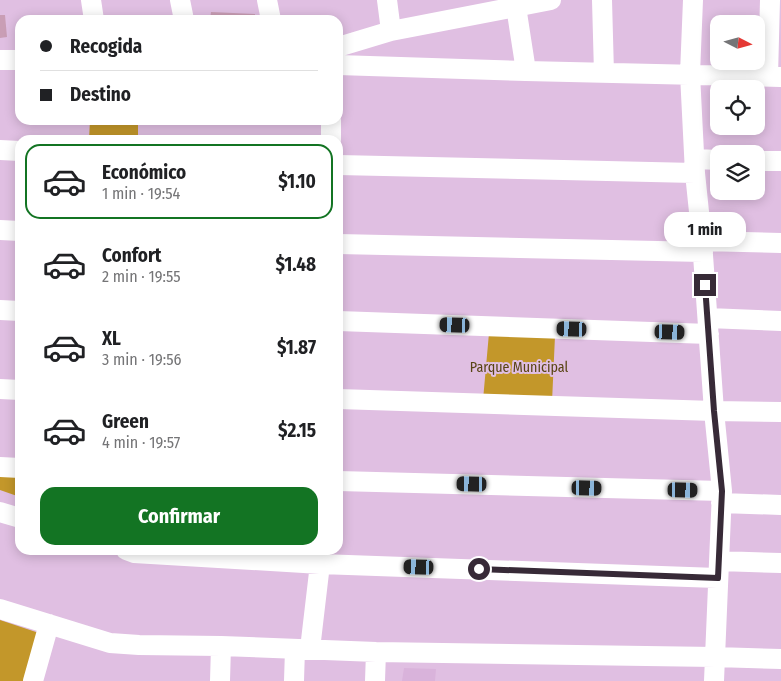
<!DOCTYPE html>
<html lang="es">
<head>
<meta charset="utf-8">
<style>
	:root { --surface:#fff; --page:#f6f6f6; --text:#202124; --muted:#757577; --line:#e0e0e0; --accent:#137423 }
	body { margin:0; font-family:"Fira Sans Condensed",sans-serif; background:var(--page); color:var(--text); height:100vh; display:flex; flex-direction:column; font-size:19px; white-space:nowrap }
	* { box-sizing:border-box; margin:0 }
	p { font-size:16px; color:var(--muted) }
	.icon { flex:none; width:28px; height:28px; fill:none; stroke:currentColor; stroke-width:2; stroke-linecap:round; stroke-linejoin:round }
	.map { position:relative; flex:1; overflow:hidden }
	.panel { position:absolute; left:15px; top:135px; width:328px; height:420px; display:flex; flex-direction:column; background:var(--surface); border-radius:15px; box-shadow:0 2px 12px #0003 }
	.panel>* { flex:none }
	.guide { position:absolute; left:15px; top:15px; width:328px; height:110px; border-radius:15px; box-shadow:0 2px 12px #0003; display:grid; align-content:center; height:110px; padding:0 25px; background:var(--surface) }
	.needle { width:32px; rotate:96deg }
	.fabs { position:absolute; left:710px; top:15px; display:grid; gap:10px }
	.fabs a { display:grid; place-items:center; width:55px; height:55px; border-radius:10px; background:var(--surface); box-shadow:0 2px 12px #0003; font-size:25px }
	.end { position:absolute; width:22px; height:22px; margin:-11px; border:6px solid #372a37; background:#fff; box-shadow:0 0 0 2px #fff }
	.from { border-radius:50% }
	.bubble { position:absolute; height:35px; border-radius:15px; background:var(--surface); box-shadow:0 2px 12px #0003; font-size:16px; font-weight:700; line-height:35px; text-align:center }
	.car { position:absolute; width:15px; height:30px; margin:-15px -8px; border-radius:6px; box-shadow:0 0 4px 1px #0007; background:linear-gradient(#222 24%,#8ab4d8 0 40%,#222 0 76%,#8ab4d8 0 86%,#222 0) }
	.guide b { display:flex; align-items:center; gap:18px; height:48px; font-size:19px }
	.guide b+b { border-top:1px solid var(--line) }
	.guide i { width:12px; height:12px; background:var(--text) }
	ul { padding:9px 0 0; list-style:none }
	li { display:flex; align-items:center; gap:15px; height:75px; margin:0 10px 8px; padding:0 15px; border:2px solid transparent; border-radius:15px }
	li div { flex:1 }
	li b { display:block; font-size:19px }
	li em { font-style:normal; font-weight:700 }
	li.selected { border-color:var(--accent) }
	li>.icon { width:45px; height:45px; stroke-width:1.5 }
	.action { display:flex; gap:10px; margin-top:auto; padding:10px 25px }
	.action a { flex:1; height:58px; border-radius:15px; background:var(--accent); color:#fff; font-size:20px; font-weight:700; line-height:58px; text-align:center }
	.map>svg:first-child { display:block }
</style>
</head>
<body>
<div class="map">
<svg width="781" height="681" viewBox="0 0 781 681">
	<rect width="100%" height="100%" fill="#e0bfe2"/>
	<path fill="#d9b3db" d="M404 668 436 669 435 681H402Z"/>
	<path fill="#c3972a" d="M90 120H138V140H89Z
		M489 333 555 336 552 402 483 400Z
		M0 474 20 475V497L0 490Z
		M0 620 39 633 25 681H0Z"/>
	<path fill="#c99eb5" d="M211 12 255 14V20H210Z
		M0 15H5L7 37 0 38Z"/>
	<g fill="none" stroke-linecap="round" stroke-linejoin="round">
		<path stroke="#fff" stroke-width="20" d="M91 0 94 20
			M180 0 184 20
			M267 0 271 20
			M515 0 526 71
			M602 0 604 73
			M693 0 690 74 695 173 702 241 714 411 722 491 714 681
			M391 31 551 0
			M338 47 391 31 387 0
			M0 60H20
			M338 65 526 71 781 77
			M768 76 770 0
			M331 120V140
			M0 150 20 151
			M695 159 719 160
			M756 161H781
			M338 165 695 173
			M0 230 20 231
			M702 241 781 243
			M338 244 703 252
			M0 310 20 311
			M708 318 781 321
			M338 321 709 334
			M0 389 20 390
			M338 399 714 411 781 412
			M0 467 20 468
			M338 481 722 491
			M721 503 781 505
			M0 512 20 518
			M126 550 134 553 320 564 717 578
			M719 561 781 563
			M0 609 110 643 139 645 221 646 376 652 715 657 781 659
			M310 649 320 564V552
			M33 681 49 624
			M220 681 221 646
			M294 681 295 649
			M375 681 376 652"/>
	</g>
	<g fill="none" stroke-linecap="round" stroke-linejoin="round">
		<path stroke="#372a37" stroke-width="6" d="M479 569 718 578 722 491 714 411 705 285"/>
	</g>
	<g text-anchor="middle" stroke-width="4" stroke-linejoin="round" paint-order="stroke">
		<g font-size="14" fill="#584413" stroke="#e0bfe2">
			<text x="519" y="372">Parque Municipal</text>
		</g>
	</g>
</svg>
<div class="fabs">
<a><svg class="needle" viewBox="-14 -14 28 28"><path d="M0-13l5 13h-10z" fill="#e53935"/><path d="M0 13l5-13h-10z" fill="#757577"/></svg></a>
<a><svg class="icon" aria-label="locate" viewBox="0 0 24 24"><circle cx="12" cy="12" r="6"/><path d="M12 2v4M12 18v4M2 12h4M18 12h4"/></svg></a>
<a><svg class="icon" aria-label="layers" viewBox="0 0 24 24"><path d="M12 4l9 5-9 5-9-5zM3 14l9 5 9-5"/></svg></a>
</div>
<i class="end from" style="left:479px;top:569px"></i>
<i class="end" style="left:705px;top:285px"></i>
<div class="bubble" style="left:664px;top:212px;width:82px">1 min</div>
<i class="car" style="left:455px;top:325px;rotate:272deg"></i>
<i class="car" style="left:572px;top:329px;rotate:272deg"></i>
<i class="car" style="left:670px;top:332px;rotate:92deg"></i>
<i class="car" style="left:472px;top:484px;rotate:271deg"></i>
<i class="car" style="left:587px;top:488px;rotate:91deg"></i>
<i class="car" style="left:683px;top:490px;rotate:91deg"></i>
<i class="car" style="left:419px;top:567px;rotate:272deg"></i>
<div class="guide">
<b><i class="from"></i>Recogida</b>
<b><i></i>Destino</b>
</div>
<section class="panel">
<ul>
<li class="selected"><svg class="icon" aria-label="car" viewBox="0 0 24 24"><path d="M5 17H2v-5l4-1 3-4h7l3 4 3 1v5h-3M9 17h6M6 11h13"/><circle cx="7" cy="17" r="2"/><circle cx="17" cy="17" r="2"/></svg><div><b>Económico</b><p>1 min · 19:54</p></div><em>$1.10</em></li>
<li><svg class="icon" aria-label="car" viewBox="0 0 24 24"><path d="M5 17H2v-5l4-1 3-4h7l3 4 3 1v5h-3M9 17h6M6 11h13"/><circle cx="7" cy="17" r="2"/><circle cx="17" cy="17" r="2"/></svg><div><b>Confort</b><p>2 min · 19:55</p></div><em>$1.48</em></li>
<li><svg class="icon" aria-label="car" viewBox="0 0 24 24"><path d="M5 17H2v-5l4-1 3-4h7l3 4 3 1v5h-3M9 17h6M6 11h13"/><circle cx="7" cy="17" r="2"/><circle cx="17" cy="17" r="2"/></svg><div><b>XL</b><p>3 min · 19:56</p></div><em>$1.87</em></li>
<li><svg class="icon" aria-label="car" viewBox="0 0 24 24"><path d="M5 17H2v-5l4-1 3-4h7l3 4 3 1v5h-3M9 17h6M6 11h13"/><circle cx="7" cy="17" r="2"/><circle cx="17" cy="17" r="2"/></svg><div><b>Green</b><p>4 min · 19:57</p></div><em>$2.15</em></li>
</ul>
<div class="action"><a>Confirmar</a></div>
</section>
</div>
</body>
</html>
